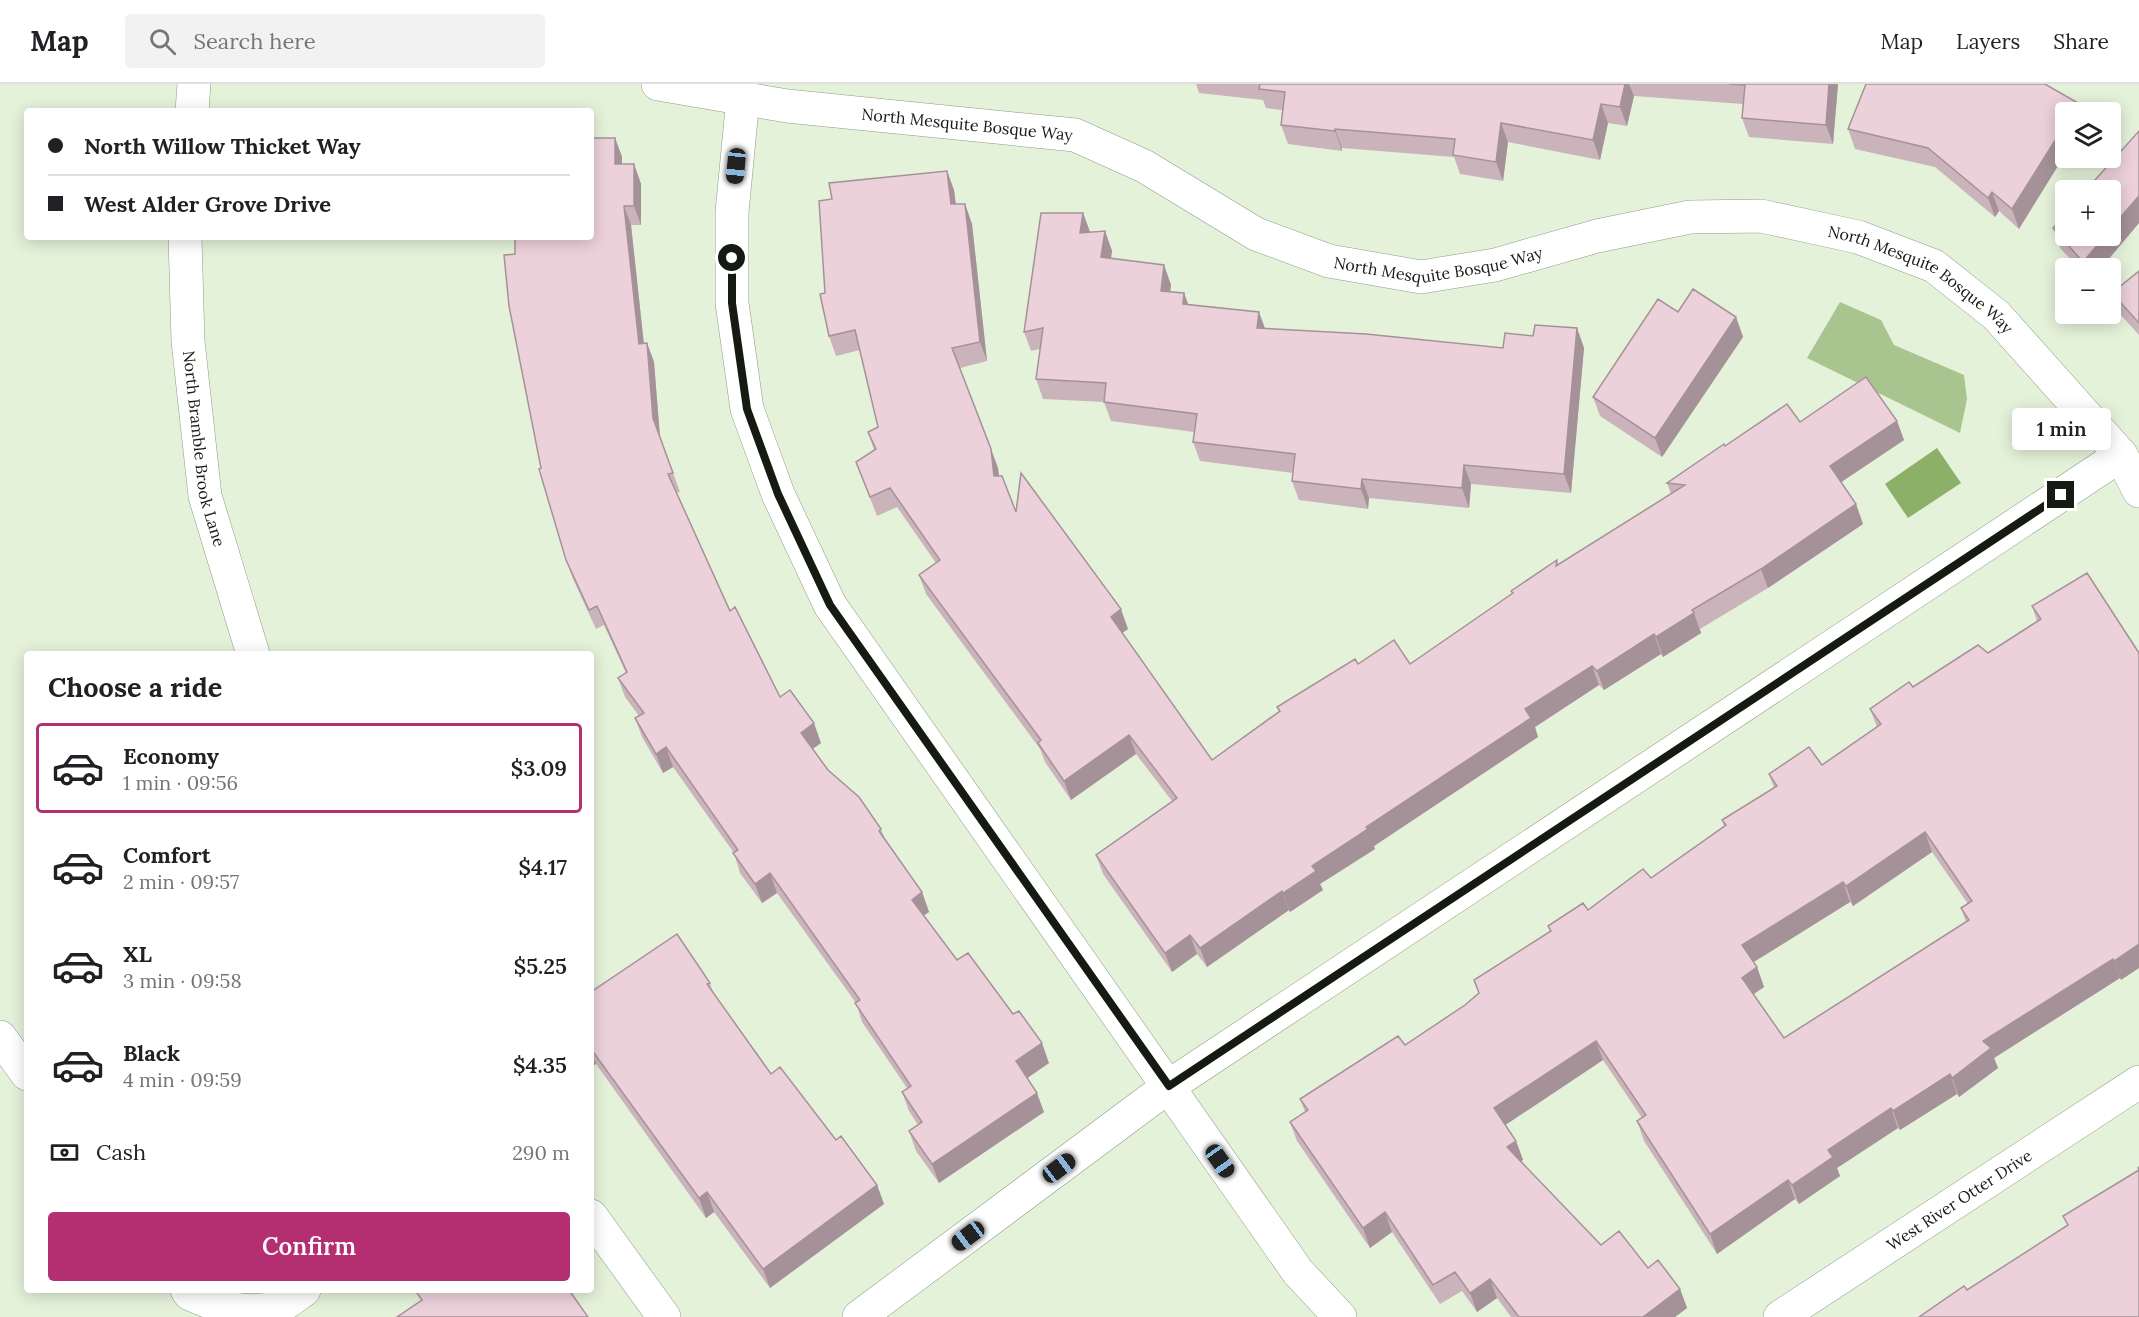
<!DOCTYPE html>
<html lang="en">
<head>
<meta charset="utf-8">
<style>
	:root { --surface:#fff; --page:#f2f2f2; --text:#202124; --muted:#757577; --line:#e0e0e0; --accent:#b42e72 }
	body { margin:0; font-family:Lora,serif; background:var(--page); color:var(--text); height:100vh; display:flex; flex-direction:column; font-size:22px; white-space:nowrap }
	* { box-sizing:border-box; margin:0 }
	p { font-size:20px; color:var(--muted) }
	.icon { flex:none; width:33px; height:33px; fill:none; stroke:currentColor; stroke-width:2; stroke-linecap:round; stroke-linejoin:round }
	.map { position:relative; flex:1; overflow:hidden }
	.sheet { position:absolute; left:24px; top:567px; width:570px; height:642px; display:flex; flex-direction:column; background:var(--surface); border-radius:6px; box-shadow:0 3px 15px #0003 }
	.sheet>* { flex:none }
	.hud { position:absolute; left:24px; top:24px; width:570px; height:132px; border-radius:6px; box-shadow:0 3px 15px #0003; display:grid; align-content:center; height:132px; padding:0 24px; background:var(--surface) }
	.tools { position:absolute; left:2055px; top:18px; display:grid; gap:12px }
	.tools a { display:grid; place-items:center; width:66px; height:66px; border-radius:6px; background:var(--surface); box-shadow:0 3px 15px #0003; font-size:30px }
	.end { position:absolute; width:27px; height:27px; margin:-14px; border:8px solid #151a12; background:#fff; box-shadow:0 0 0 3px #fff }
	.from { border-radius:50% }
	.bubble { position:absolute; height:42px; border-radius:6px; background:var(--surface); box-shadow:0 3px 15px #0003; font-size:20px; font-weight:600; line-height:42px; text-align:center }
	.car { position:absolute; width:18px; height:36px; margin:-18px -9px; border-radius:8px; box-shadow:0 0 4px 2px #0007; background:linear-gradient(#222 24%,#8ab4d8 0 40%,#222 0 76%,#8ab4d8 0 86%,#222 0) }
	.hud b { display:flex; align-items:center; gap:21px; height:57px; font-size:22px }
	.hud b+b { border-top:2px solid var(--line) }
	.hud i { width:15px; height:15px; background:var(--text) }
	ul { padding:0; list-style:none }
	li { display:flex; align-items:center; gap:18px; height:90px; margin:0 12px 9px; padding:0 12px; border:3px solid transparent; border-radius:6px }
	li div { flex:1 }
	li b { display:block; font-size:22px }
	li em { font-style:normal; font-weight:600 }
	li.active { border-color:var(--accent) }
	li>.icon { width:54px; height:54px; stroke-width:1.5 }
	h2 { padding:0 24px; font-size:27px; line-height:72px }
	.pay { display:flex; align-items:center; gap:15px; height:66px; padding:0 24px; font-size:22px }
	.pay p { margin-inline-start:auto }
	.action { display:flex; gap:12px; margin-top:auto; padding:12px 24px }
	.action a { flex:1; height:69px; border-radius:6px; background:var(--accent); color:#fff; font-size:24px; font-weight:600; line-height:69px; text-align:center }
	header { display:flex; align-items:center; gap:36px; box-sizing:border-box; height:84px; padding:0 30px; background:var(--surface); border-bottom:2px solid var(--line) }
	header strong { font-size:28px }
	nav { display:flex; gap:33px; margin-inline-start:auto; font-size:21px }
	.search { width:420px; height:54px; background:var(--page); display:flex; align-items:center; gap:15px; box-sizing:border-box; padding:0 21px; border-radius:6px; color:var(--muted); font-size:22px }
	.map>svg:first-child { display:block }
</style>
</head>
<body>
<header>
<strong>Map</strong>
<div class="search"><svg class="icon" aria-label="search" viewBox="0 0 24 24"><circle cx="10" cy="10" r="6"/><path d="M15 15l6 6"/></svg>Search here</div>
<nav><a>Map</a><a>Layers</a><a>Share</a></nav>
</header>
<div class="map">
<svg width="2139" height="1233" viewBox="0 0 2139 1233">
	<rect width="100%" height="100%" fill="#e5f2da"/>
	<path fill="#a9c58f" d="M1840 218 1881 236 1894 261 1964 291 1967 315 1960 349 1807 274Z"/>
	<path fill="#8cb068" d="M1937 364 1961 399 1908 434 1885 400Z"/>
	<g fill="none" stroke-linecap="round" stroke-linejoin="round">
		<g stroke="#909c86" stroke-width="34">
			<g id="minor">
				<path id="s1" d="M658 0 787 22 1075 51 1144 82 1256 150 1329 177 1421 193 1495 181 1597 152 1690 133 1761 132 1858 153 1934 182 1996 231 2121 371 2139 407"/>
				<path d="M743 14 732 128V219L747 325 778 410 830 521 1298 1188 1340 1233"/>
				<path d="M192 27 194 0"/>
				<path id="s2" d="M185 153 188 257 205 412 253 570"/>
				<path d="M0 953 27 990"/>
				<path d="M591 1132 664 1233"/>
				<path d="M187 1206 190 1210C219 1223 248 1233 280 1222 289 1218 296 1211 304 1206"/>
				<path d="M859 1233 1169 1002 2121 371"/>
				<path id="s3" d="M1780 1233 2139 998"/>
			</g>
		</g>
		<use href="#minor" stroke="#fff" stroke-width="33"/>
	</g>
	<path fill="#cbb3bb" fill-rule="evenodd" d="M1196 0H1838L1833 60 1749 53 1742 34 1743 20 1634 12 1627 42 1608 39 1600 76 1508 58 1503 97 1460 90 1454 73 1342 64V67L1288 60 1281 41 1282 26 1266 24 1263 16 1199 9Z
		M2045 0 2019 145 1999 127 1995 133 1935 83 1855 65 1848 45Z
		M615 54 622 73V80H634L641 100V141H631L644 260 647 259 654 278 660 353 680 408 676 409 730 527 780 613 821 659 813 665 828 686 881 745 885 755 922 808 929 828 924 831 957 876 1049 979 1027 994 1044 1028 939 1099 916 1067 909 1047 918 1041 909 1027 902 1008 907 1004 862 938 856 919 777 809 762 819 740 789 734 769 673 683 663 689 642 653 635 634 639 632 625 613 618 594 626 589 604 541 596 545 573 495 566 476 541 384 515 170Z
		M947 87 954 106 956 120H965L972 140 987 277 960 284 998 384 999 392 1016 428 1128 545 1122 549 1212 676 1279 628 1277 623 1358 580H1410L1512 510 1511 507 1557 476 1558 480 1671 410 1667 399 1725 362 1800 338 1897 337 1904 356 1841 398 1856 420 1863 440 1768 504 1700 545 1701 549 1663 573 1661 570 1604 606 1599 601 1535 643 1538 653 1374 762 1375 765 1320 800 1323 806 1290 828 1289 826 1207 883 1197 870 1172 888 1103 790 1096 771 1172 717 1136 670 1071 716 1045 678 1040 665 926 510 919 491 936 479 897 423 877 432 856 378 874 366 868 348 878 343 860 266 836 272 829 252 825 209 832 115Z
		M1083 129 1090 148 1105 147 1112 167 1111 175 1164 181 1171 201 1170 208 1184 209 1188 220 1265 244 1503 264 1533 252 1577 244 1584 264 1571 409 1471 400 1469 424 1369 414 1368 425 1299 416 1292 397 1293 389 1200 377 1193 358 1194 348 1111 337 1104 318 1043 315 1036 295 1040 265 1031 267 1024 248Z
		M2139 139 2101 184H2079L2060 164 2053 144Z
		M2139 187V251L2119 229 2112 209Z
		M1678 228 1736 233 1743 253 1662 373 1600 332 1593 313Z
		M2087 489 2121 896 2120 894 1994 974 1998 984 1959 1013 1957 1010 1900 1046 1898 1044 1837 1084 1840 1092 1799 1120 1795 1115 1717 1170 1644 1057 1637 1037 1642 1034 1603 976 1505 1041 1516 1057 1523 1076 1521 1077 1601 1161 1648 1184 1680 1205 1687 1224 1675 1233H1511L1497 1214 1477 1228 1462 1207 1440 1220 1392 1148 1370 1164 1297 1057 1290 1038 1305 1028 1300 1015 1405 961 1465 921 1550 847 1548 842 1588 826 1651 794 1724 742 1722 736 1774 704 1769 690 1822 681 1877 643 1870 625 1913 603 1988 569 2037 537 2032 522ZM1932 768 1968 820 1961 824 1966 838 1784 954 1754 910 1764 903 1757 883 1753 878 1850 818 1853 822Z
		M710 899 713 909 771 990 836 1056 877 1101 884 1120 770 1204 714 1128 706 1134 596 980 591 983V908Z"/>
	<path fill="#a59299" d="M1625 0H1629L1634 12 1627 42 1620 23Z
		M1829 0H1838L1833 60 1826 41Z
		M2078 19 2081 28H2072Z
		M1601 20 1608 39 1600 76 1593 56Z
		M1501 39 1508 58 1503 97 1496 78Z
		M2066 39V69L2019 145 2012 125Z
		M1335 45 1342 64V67L1335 47Z
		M615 54 622 73V99L615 80Z
		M634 80 641 100V141L634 122Z
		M947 87 954 106 958 139 951 120Z
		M1992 108 1999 127 1995 133 1988 114Z
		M2139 112V139L2101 184H2086L2083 178 2105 152H2110V145Z
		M965 120 972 140 987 277 980 258Z
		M624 122 631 141 646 280 639 260Z
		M1083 129 1090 148 1080 149Z
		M1105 147 1112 167 1108 193 1101 173Z
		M1164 181 1171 201 1168 226 1161 207Z
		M1184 209 1191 228 1183 220Z
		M1259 228 1266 247 1257 244Z
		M1736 233 1743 253 1662 373 1655 354Z
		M1577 244 1584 264 1571 409 1564 390Z
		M647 259 654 278 660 353 680 408 653 334Z
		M1897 337 1904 356 1837 401 1830 382Z
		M991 365 998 384 1001 411 994 392Z
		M1464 381 1471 400 1469 424 1462 404Z
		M1362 395 1369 414 1368 425 1361 405Z
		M1856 420 1863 440 1768 504 1761 485Z
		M1121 525 1128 545 1118 552 1111 533Z
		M1694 529 1701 549 1663 573 1656 553Z
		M1654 550 1661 570 1604 606 1597 587Z
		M1592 582 1599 601 1535 643 1538 653 1374 762 1375 765 1320 800 1323 806 1290 828 1283 809 1312 782 1525 625Z
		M814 639 821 659 808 668 801 649Z
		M1129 651 1136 670 1071 716 1064 697Z
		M666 663 673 683 663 689 656 670Z
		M1925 748 1932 768 1853 822 1846 802Z
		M770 789 777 809 762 819 755 800Z
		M1843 798 1850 818 1749 881 1742 861Z
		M1282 807 1289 826 1207 883 1200 864Z
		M922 808 929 828 919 835 912 816Z
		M1190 851 1197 870 1172 888 1165 869Z
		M2139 860V884L2121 896 2114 877Z
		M2113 875 2120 894 1994 974 1998 984 1959 1013 1952 994 1983 957Z
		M1757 883 1764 903 1749 913 1742 894Z
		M1596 957 1603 976 1501 1044 1494 1024Z
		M1042 959 1049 979 1023 997 1016 977Z
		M591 968 596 980 591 983Z
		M1950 990 1957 1010 1900 1046 1893 1027Z
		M1037 1009 1044 1028 939 1099 932 1080Z
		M1891 1024 1898 1044 1837 1084 1840 1092 1799 1120 1792 1101 1828 1066Z
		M1516 1057 1523 1076 1514 1082 1507 1063Z
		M1788 1096 1795 1115 1717 1170 1710 1150Z
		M877 1101 884 1120 770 1204 763 1185Z
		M707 1108 714 1128 706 1134 699 1114Z
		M1385 1128 1392 1148 1370 1164 1363 1144Z
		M1490 1195 1497 1214 1477 1228 1470 1209Z
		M1680 1205 1687 1224 1675 1233H1643Z"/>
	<path fill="#ecd0da" stroke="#a59299" stroke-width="1.5" fill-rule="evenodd" d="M1260 0H1625L1620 23 1601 20 1593 56 1501 39 1496 78 1453 71 1455 55 1335 45V47L1281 41 1285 8 1259 5Z
		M1729 0H1829L1826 41 1742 34 1745 1Z
		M1866 0H2045L2078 19 2072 28H2066V39L2012 125 1992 108 1988 114 1928 64 1848 45Z
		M2139 47V112L2110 145V106H2086Z
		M591 54H615V80H634V122H624L639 260 647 259 653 334 673 389 668 390 730 527 735 523 780 613 790 606 814 639 801 649 828 686 859 713 881 745 879 747 922 808 912 816 957 876 968 869 1013 930 1019 927 1042 959 1016 977 1037 1009 932 1080 909 1047 922 1038 902 1008 911 1002 855 919 860 916 770 789 755 800 733 769 738 766 666 663 656 670 635 634 644 629 618 594 627 588 597 522 589 526 566 476 539 385 541 384 509 222 504 171 515 170V153H591Z
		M947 87 951 120H965L980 258 952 264 991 365 994 392H1002L1016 428 1021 389 1121 525 1111 533 1212 676 1280 627 1277 623 1355 575 1358 580 1394 556 1410 580 1513 509 1511 507 1557 476 1556 482 1685 401 1667 399 1724 360 1725 362 1787 320 1800 338 1866 293 1897 337 1830 382 1856 420 1761 485 1692 526 1694 529 1656 553 1654 550 1597 587 1592 582 1525 625 1531 634 1366 743 1368 745 1312 782 1316 787 1283 809 1282 807 1200 864 1190 851 1165 869 1096 771 1177 714 1129 651 1064 697 1038 659 1041 656 919 491 940 476 890 404 870 413 856 378 876 365 868 348 878 343 855 246 829 252 820 210 825 209 819 117 832 115 829 99Z
		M1041 129H1083L1080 149 1105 147 1101 173 1164 181 1161 207 1184 209 1183 220 1259 228 1257 244 1366 250 1503 264 1505 249 1533 252 1535 241 1577 244 1564 390 1464 381 1462 404 1362 395 1361 405 1292 397 1295 370 1193 358 1197 330 1104 318 1106 299 1036 295 1043 244 1024 248Z
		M2066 130V152H2105L2083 178 2053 144Z
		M2139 187V239L2112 209Z
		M1693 205 1736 233 1655 354 1593 313 1658 215 1678 228Z
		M2087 489 2139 569V860L2114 877 2113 875 1983 957 1991 964 1952 994 1950 990 1893 1027 1891 1024 1828 1066 1833 1073 1792 1101 1788 1096 1710 1150 1637 1037 1646 1031 1596 957 1494 1024 1516 1057 1507 1063 1601 1161 1619 1147 1648 1184 1658 1176 1680 1205 1643 1233H1519L1490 1195 1470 1209 1455 1188 1433 1201 1385 1128 1363 1144 1290 1038 1308 1026 1300 1015 1398 952 1405 961 1465 921 1479 909 1474 896 1551 847 1548 842 1583 819 1588 826 1643 785 1651 794 1726 741 1722 736 1777 702 1769 690 1809 663 1822 681 1881 640 1870 625 1909 598 1913 603 1978 561 1988 569 2041 535 2032 522ZM1925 748 1972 817 1961 824 1969 836 1784 954 1742 894 1757 883 1742 861 1843 798 1846 802Z
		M677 850 710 899 707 900 771 990 780 983 836 1056 841 1052 877 1101 763 1185 707 1108 699 1114 591 965V908Z
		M2139 1083V1233H1919L1964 1202 1967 1206 2068 1141 2063 1132 2139 1086 2138 1084Z
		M421 1206H569L588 1233H397L422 1216 417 1209Z"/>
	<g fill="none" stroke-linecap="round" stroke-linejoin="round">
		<path stroke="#151a12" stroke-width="8" d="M732 174V219L747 325 778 410 830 521 1169 1002 2061 411"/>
	</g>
	<g text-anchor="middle" stroke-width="4.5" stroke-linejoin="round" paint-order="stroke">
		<g font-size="16" fill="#151a12" stroke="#f4feeb">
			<text dy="6" stroke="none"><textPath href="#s1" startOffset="312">North Mesquite Bosque Way</textPath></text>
			<text dy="6" stroke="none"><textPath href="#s1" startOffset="816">North Mesquite Bosque Way</textPath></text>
			<text dy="6" stroke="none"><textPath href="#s1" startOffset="1320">North Mesquite Bosque Way</textPath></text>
			<text dy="6" stroke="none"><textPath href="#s2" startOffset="213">North Bramble Brook Lane</textPath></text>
			<text dy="6" stroke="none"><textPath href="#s3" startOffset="214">West River Otter Drive</textPath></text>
		</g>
	</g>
</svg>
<div class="tools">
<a><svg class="icon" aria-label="layers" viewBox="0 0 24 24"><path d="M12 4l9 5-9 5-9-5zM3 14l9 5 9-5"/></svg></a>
<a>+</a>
<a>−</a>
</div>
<i class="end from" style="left:732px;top:174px"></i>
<i class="end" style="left:2061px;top:411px"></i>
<div class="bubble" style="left:2012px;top:324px;width:99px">1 min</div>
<i class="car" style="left:736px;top:82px;rotate:186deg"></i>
<i class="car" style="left:1220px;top:1077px;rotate:145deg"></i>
<i class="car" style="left:1059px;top:1084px;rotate:53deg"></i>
<i class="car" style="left:968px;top:1152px;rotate:233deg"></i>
<div class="hud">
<b><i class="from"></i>North Willow Thicket Way</b>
<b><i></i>West Alder Grove Drive</b>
</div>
<section class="sheet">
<h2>Choose a ride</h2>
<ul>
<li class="active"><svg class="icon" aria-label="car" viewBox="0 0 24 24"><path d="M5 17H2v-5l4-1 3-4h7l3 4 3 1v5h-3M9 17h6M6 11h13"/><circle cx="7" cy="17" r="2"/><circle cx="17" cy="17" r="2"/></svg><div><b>Economy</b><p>1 min · 09:56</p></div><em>$3.09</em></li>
<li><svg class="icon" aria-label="car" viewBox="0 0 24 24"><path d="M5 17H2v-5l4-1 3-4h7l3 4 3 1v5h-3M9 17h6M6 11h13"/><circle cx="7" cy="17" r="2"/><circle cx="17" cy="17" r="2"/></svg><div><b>Comfort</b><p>2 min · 09:57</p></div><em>$4.17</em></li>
<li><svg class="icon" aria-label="car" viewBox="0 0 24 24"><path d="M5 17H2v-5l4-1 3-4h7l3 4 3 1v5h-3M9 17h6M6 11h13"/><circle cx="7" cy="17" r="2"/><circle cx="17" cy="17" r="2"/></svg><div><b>XL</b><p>3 min · 09:58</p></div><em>$5.25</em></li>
<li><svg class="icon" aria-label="car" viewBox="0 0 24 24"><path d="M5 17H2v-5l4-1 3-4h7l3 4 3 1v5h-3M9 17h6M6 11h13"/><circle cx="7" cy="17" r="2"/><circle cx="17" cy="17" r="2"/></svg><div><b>Black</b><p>4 min · 09:59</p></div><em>$4.35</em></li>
</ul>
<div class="pay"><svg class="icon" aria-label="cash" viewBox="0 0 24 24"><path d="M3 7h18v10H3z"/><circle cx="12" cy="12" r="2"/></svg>Cash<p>290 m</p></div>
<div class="action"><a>Confirm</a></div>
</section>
</div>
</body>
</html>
